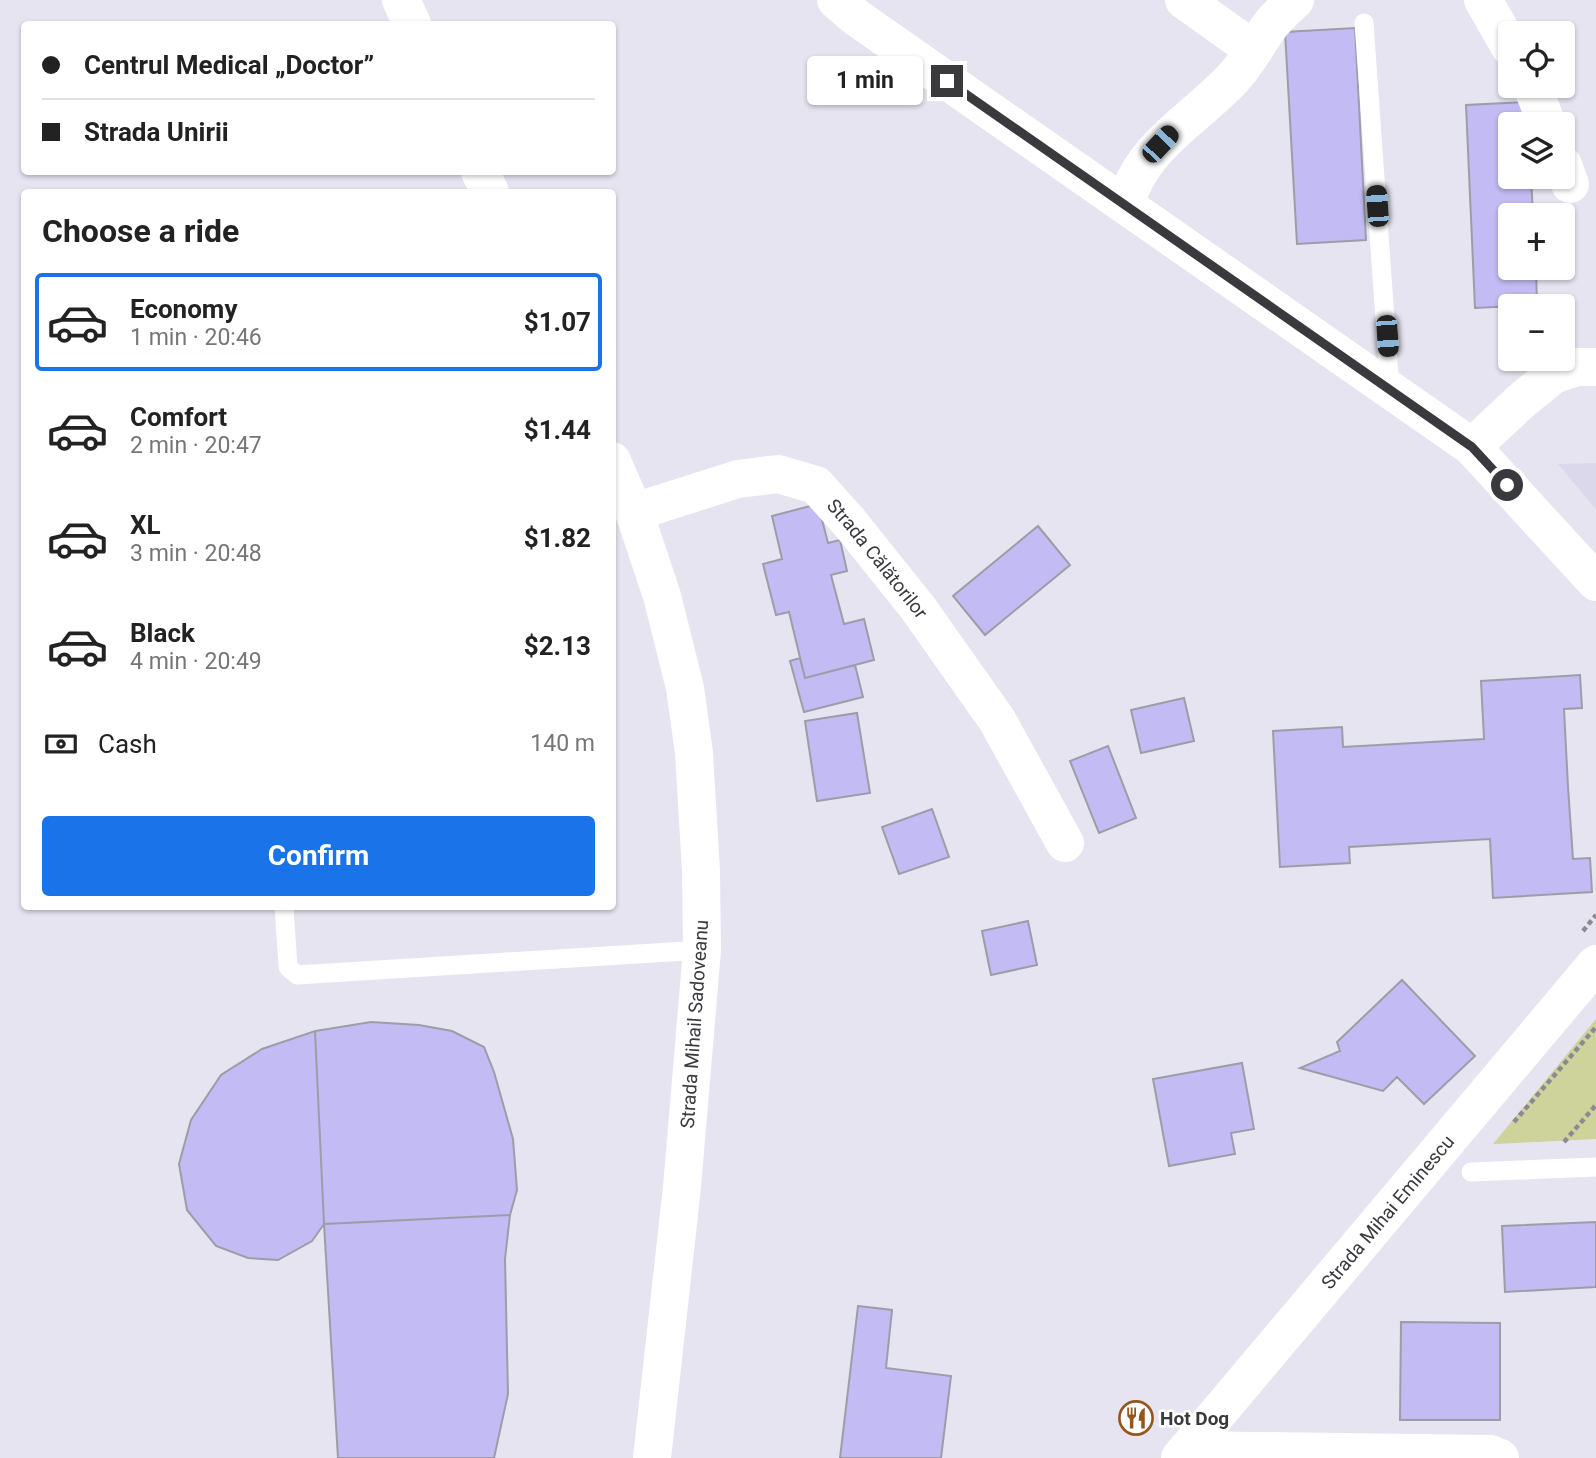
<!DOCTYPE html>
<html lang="en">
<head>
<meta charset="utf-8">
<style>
	:root { --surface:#fff; --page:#f6f6f6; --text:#222; --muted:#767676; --line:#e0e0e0; --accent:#1a73e8 }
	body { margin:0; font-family:Roboto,sans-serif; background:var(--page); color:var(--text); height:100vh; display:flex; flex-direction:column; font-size:26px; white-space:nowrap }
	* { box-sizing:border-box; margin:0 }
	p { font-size:23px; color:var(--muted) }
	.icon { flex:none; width:38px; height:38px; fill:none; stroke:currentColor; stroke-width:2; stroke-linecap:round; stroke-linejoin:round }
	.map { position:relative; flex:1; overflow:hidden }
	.side { position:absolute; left:21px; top:189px; width:595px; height:721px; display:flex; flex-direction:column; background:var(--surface); border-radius:7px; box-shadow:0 2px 5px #0004 }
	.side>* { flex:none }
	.banner { position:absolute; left:21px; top:21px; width:595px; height:154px; border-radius:7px; box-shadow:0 2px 5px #0004; display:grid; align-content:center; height:154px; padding:0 21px; background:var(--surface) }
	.tools { position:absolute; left:1498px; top:21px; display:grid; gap:14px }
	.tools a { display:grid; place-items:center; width:77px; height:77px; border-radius:7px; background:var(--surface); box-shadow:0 2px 5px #0004; font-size:35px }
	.end { position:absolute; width:32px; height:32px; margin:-16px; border:9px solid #3a393e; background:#fff; box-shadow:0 0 0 4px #fff }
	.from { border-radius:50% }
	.bubble { position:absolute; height:49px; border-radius:7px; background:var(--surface); box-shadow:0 2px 5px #0004; font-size:23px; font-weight:700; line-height:49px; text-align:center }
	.car { position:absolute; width:21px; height:42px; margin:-21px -10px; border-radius:9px; box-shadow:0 0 5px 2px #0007; background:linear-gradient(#222 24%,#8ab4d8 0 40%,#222 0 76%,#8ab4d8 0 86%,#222 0) }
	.banner b { display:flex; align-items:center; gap:24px; height:66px; font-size:26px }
	.banner b+b { border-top:2px solid var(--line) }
	.banner i { width:18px; height:18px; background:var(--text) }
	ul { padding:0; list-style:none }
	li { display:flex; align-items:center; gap:21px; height:98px; margin:0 14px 10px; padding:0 7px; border:4px solid transparent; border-radius:7px }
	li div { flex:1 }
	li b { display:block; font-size:26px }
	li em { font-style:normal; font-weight:700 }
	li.on { border-color:var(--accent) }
	li>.icon { width:63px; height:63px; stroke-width:1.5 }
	h2 { padding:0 21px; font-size:32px; line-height:84px }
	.pay { display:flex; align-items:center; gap:18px; height:77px; padding:0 21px; font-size:26px }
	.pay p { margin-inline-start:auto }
	.cta { display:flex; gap:14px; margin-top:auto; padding:14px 21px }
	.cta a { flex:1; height:80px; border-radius:7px; background:var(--accent); color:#fff; font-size:28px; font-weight:700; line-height:80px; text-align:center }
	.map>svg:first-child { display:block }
</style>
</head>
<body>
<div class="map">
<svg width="1596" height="1458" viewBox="0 0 1596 1458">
	<rect width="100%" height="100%" fill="#e5e4f0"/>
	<path fill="#dad8ea" d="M1596 463V509L1558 464Z"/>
	<path fill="#ced29b" d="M1596 1019V1139L1493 1144Z"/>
	<path fill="#c2bbf4" stroke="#9d9ca7" stroke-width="2" d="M1355 28 1366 240 1297 244 1285 32Z
		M1528 102 1529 124H1510V177H1531L1533 215H1510V268H1536L1537 305 1475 308 1466 105Z
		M818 504 828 543 840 540 847 571 831 575 844 624 864 619 874 660 805 678 789 612 776 615 763 564 782 559 772 516Z
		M1038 526 1070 565 985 635 953 596Z
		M800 658 805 678 855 665 863 697 804 712 790 661Z
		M1580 675 1582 708 1564 709 1568 787 1573 859 1590 858 1592 892 1493 898 1490 839 1349 847 1350 863 1280 867 1273 731 1342 727 1343 747 1484 739 1481 681Z
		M1184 698 1194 741 1141 753 1131 710Z
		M857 713 870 793 817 801 805 721Z
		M1108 746 1136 818 1099 833 1070 761Z
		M932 809 949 857 899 874 882 827Z
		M1028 921 1037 965 991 975 982 931Z
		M1402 980 1475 1056 1424 1104 1397 1077 1383 1091 1300 1068 1340 1051 1337 1042Z
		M371 1022 419 1025 452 1031 484 1047 494 1072 513 1139 517 1190 510 1215 324 1224 315 1031Z
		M315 1031 324 1224 312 1241 278 1260 248 1258 216 1246 187 1210 179 1164 191 1120 221 1075 262 1049Z
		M1242 1063 1254 1129 1231 1133 1235 1154 1169 1166 1153 1079Z
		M510 1215 505 1259 508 1394 494 1458H338L324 1224Z
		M1596 1222V1287L1505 1292 1502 1226Z
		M858 1306 892 1310 886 1368 951 1376 941 1458H840Z
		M1401 1322 1500 1323V1420H1400Z"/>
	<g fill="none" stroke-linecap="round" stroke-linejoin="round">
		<path stroke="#8b8a92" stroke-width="4.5" stroke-dasharray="5 3.5" stroke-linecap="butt" d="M1583 931 1596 915
			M1514 1122 1596 1027
			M1564 1142 1596 1105"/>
		<path stroke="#fff" stroke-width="19" d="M1364 23 1390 389
			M284 906 288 967 297 975 702 950
			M1471 1172 1596 1167"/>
		<g stroke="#fff" stroke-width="38">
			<path d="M1184 0 1254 50"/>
			<path d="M1483 0 1510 47"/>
			<path d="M1532 86 1547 124"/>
			<path d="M1563 165 1570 184"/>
			<path d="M1125 205C1142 144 1195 120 1235 76 1249 60 1259 40 1272 23 1279 15 1287 7 1295 0"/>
			<path d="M1472 447 1520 402 1553 375 1577 367H1596"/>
			<path id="s1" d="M634 512 738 479 778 474 816 485 850 523 918 608 997 720 1065 843"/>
			<path d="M1186 1450 1490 1454 1500 1458"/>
		</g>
		<g stroke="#fff" stroke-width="38">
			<path d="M401 0 412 24"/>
			<path d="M836 0 857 18 1472 447 1596 582"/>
			<path d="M480 172 490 192"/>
			<path d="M612 461 634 512 662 596 685 688 694 753 701 871 702 950 682 1187 652 1458"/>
			<path id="s2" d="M1180 1458 1596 964"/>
		</g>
	</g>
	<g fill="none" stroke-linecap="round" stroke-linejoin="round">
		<path stroke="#3a393e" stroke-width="9" d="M947 81 1472 447 1507 485"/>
	</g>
	<defs>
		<g id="restaurant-ring" transform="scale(1.75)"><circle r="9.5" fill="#fff" stroke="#95561c" stroke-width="1.5"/><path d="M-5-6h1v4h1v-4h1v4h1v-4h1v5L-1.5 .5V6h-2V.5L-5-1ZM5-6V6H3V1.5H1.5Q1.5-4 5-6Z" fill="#95561c"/></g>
	</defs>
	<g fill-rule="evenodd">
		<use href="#restaurant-ring" x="1136" y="1418"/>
	</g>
	<g text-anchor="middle" stroke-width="5" stroke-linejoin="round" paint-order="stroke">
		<g font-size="19" fill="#3a393e" stroke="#fff">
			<text dy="7" stroke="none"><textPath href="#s1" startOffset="285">Strada Călătorilor</textPath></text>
			<text transform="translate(694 1024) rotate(-86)" y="7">Strada Mihail Sadoveanu</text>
			<text dy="7" stroke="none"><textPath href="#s2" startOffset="322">Strada Mihai Eminescu</textPath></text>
		</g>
		<g font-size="19" font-weight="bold" fill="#3a393e" stroke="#fff" text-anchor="start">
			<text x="1160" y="1425">Hot Dog</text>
		</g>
	</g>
</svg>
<div class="tools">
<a><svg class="icon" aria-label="locate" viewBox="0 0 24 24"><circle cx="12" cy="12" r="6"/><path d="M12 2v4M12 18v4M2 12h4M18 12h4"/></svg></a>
<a><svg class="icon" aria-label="layers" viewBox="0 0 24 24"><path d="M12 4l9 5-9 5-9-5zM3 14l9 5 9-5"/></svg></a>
<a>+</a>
<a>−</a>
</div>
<i class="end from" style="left:1507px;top:485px"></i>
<i class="end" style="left:947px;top:81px"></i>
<div class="bubble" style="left:807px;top:56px;width:116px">1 min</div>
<i class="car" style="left:1160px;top:144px;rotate:43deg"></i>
<i class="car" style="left:1377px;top:206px;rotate:356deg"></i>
<i class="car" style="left:1387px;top:336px;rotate:176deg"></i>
<div class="banner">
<b><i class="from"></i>Centrul Medical „Doctor”</b>
<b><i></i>Strada Unirii</b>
</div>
<section class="side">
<h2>Choose a ride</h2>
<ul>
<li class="on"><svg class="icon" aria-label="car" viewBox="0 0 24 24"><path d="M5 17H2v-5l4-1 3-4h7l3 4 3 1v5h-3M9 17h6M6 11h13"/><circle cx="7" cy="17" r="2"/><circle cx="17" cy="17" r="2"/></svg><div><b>Economy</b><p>1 min · 20:46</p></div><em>$1.07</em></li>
<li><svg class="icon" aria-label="car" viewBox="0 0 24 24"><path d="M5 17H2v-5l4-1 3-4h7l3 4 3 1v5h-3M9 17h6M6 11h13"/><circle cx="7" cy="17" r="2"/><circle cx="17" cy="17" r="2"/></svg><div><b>Comfort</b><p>2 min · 20:47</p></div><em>$1.44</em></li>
<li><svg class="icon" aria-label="car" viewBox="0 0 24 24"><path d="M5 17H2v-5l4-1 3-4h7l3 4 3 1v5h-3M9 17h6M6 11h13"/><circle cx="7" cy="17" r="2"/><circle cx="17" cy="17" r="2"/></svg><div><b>XL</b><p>3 min · 20:48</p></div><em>$1.82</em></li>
<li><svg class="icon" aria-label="car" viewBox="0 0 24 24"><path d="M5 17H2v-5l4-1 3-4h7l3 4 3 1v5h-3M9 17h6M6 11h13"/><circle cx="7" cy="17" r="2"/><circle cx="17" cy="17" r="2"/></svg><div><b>Black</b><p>4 min · 20:49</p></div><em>$2.13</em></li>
</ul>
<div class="pay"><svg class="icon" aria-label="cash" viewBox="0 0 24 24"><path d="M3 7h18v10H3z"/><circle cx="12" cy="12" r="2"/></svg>Cash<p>140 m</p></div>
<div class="cta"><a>Confirm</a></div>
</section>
</div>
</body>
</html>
